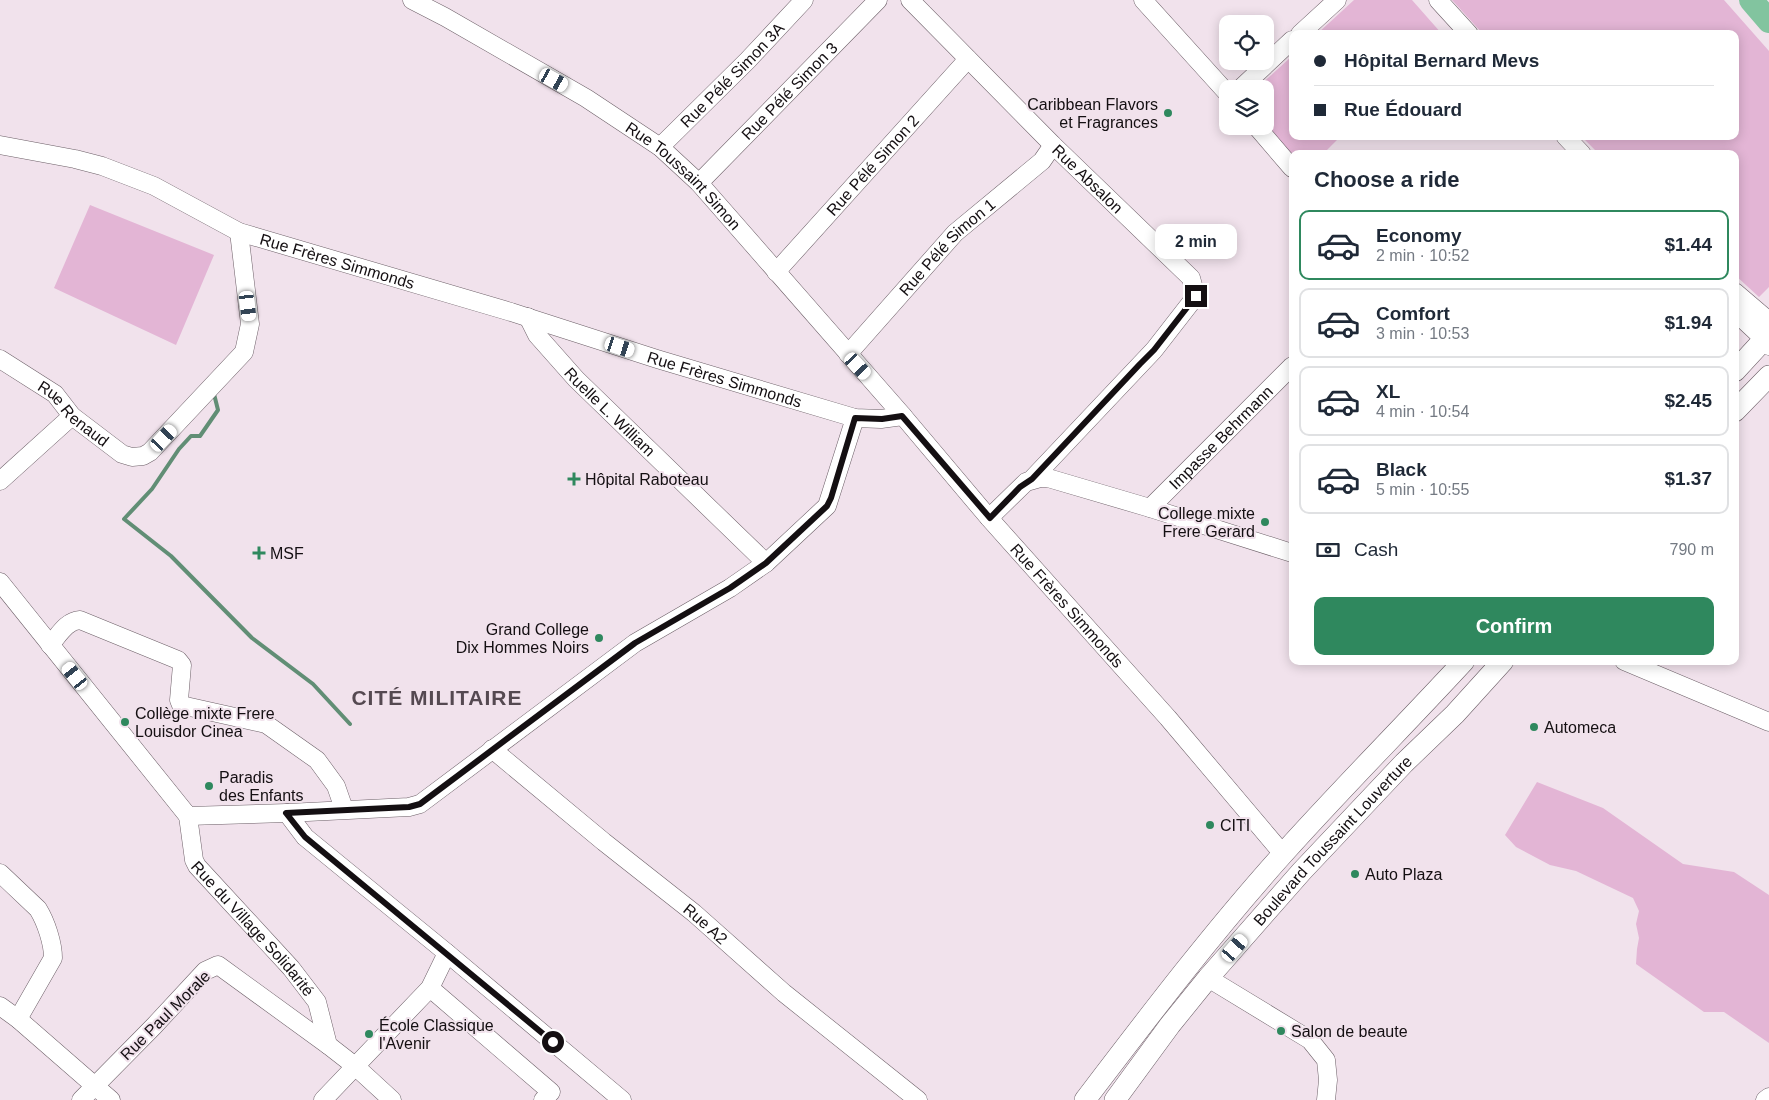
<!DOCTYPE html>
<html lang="en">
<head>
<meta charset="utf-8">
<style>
	:root { --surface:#fff; --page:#f2f2f3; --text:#1f2937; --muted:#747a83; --line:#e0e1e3; --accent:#2f885e }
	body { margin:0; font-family:Arial,sans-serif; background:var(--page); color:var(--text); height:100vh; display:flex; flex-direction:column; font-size:19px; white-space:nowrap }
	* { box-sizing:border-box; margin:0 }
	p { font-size:16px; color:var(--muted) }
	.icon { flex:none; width:28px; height:28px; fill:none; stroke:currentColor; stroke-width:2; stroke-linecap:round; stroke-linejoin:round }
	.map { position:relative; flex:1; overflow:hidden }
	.side { position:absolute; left:1289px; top:150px; width:450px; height:515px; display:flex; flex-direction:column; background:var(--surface); border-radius:10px; box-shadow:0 2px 12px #0003 }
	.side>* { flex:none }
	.top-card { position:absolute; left:1289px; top:30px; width:450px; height:110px; border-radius:10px; box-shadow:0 2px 12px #0003; display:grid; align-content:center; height:110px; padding:0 25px; background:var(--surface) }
	.buttons { position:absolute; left:1219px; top:15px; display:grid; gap:10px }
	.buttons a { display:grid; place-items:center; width:55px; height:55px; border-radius:10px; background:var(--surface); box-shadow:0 2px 12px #0003; font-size:25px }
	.end { position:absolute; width:22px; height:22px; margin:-11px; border:6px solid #140f12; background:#fff; box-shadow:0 0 0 2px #fff }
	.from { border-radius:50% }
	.bubble { position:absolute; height:35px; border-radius:10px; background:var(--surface); box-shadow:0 2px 12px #0003; font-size:16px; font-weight:800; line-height:35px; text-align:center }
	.car { position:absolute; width:15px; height:30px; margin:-15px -8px; border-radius:6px; box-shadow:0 0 4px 1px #0007; background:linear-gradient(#fff 24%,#345 0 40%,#fff 0 76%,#345 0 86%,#fff 0) }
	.top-card b { display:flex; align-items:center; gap:18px; height:48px; font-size:19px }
	.top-card b+b { border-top:1px solid var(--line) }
	.top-card i { width:12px; height:12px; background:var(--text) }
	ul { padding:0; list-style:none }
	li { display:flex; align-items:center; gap:15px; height:70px; margin:0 10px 8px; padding:0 15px; border:2px solid var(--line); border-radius:10px }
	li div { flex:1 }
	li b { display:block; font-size:19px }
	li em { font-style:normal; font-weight:800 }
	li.current { border-color:var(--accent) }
	li>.icon { width:45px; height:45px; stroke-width:1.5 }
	h2 { padding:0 25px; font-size:22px; line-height:60px }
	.pay { display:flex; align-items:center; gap:12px; height:55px; padding:0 25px; font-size:19px }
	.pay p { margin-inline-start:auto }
	.cta { display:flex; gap:10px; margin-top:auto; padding:10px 25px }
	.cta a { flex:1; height:58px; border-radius:10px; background:var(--accent); color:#fff; font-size:20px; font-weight:800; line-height:58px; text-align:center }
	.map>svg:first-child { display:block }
</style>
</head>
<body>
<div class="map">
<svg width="1769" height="1100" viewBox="0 0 1769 1100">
	<rect width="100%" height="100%" fill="#f1e2ec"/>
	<path fill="#e3b5d5" d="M1354 0H1412L1442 34H1317Z
		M1452 0H1724L1769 51V287L1759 297 1735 275V154H1599L1581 136H1735V34H1483Z
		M1292 56V136H1341L1323 154H1292V156L1265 125V89H1256Z
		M90 205 214 255 176 345 54 288Z
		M1537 782 1603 808 1683 864 1734 872 1769 895V1043L1724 1012H1704L1636 964 1637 949 1639 938 1636 924 1639 911 1633 898 1576 871 1550 865 1516 847 1505 835Z"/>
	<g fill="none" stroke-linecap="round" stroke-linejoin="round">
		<path stroke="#618e75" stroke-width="4" d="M214 394 218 410 200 436H191L179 449 152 489 124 519 171 556 252 638 313 684 350 724"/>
		<path stroke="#82c49f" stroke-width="24" d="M1751 0 1769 21"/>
		<g stroke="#6c5f67" stroke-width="19">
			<g id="minor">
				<path id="s1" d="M412 0 445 17 586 98 660 147 699 183 903 416"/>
				<path id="s2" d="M910 0 1053 145 1191 278 1196 296 1154 350 1032 479"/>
				<path d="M1143 0 1228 94"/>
				<path d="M1438 0 1469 34"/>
				<path d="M1300 34 1337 0"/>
				<path d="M1240 89 1292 40"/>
				<path d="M1256 126 1292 168"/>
				<path d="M1565 136 1582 154"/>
				<path id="s3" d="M0 145 75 159 102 166 154 186 239 232 511 312 657 359 855 418 881 419 903 416 989 518 1168 718 1283 854"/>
				<path id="s4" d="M660 147 748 60 804 0"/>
				<path id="s5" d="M699 183 878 0"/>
				<path id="s6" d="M776 272 968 59"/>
				<path d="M1735 292 1769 321"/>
				<path d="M1735 312 1764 339 1769 346"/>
				<path id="s7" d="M528 317 537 335 576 379 766 563"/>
				<path id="s8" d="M848 354 955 233 1042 161 1053 145"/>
				<path id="s9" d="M0 359 55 394 72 416 122 454 132 457 143 456 150 452 244 352 250 324 239 232"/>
				<path d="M0 481 72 416"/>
				<path id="s10" d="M1150 508 1292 366"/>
				<path d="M989 518 1026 482 1040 478H1048L1150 508 1292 553"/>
				<path d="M0 582 188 816 287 813 409 807 420 804 635 643 730 588 766 563 827 506 855 418"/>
				<path d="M50 645C59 635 66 621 80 620L178 660 182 665 179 700 181 705 266 724 317 760 336 786 344 809"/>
				<path d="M1624 661 1769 722"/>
				<path id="s11" d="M492 749 604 842 694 913 784 993 918 1100"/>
				<path d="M287 813 305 837 447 953 622 1100"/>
				<path id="s12" d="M188 816 194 860 197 866 291 968 317 1002 328 1045 355 1066 392 1100"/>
				<path d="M0 873 38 909C46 922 53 943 53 958L18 1019"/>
				<path d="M1208 978 1310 1040 1326 1060 1328 1080 1326 1100"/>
				<path d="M430 988 551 1092 543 1100"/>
				<path d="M0 1006 18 1019 111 1100"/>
				<path d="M81 1100 154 1026 205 971 218 965 328 1045"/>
				<path d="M323 1100 430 988 447 953"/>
				<path d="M1765 1100 1769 1097"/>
			</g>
		</g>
		<g stroke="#6c5f67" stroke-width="22">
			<g id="major">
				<path d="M1735 371 1769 334"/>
				<path d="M1735 411 1769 376"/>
				<path d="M1085 1100C1149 1016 1212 933 1282 855 1341 789 1404 726 1464 661"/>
				<path id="s13" d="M1115 1100 1170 1025 1208 978 1302 871 1404 763 1455 714 1503 661"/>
			</g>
		</g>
		<use href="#minor" stroke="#fff" stroke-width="18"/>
		<use href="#major" stroke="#fff" stroke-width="21"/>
	</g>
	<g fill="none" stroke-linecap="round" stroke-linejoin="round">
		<path stroke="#140f12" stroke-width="6" d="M553 1042 305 837 286 813 409 807 420 804 635 643 730 588 766 563 827 506 831 498 855 418 882 419 902 416 990 518 1020 487 1032 479 1140 364 1154 350 1196 296"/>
	</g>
	<g fill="#2f885e" stroke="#f1e2ec" stroke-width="2">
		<circle cx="1168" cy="113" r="5"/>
		<path d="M571.5 471.5h5v5h5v5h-5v5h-5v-5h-5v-5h5z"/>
		<circle cx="1265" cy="522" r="5"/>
		<path d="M256.5 545.5h5v5h5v5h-5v5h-5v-5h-5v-5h5z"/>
		<circle cx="599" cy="638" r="5"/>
		<circle cx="125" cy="722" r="5"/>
		<circle cx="1534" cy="727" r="5"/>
		<circle cx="209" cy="786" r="5"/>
		<circle cx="1210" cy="825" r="5"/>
		<circle cx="1355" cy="874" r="5"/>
		<circle cx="1281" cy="1031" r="5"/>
		<circle cx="369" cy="1034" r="5"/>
	</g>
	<g text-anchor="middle" stroke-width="4" stroke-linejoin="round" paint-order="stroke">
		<g font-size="16" fill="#140f12" stroke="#f1e2ec">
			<text dy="6" stroke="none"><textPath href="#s4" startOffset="102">Rue Pélé Simon 3A</textPath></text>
			<text dy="6" stroke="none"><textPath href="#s5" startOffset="129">Rue Pélé Simon 3</textPath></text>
			<text dy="6" stroke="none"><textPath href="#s6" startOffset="144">Rue Pélé Simon 2</textPath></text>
			<text dy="6" stroke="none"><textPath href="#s1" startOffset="325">Rue Toussaint Simon</textPath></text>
			<text dy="6" stroke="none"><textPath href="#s2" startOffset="252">Rue Absalon</textPath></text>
			<text dy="6" stroke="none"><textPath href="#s8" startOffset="146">Rue Pélé Simon 1</textPath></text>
			<text dy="6" stroke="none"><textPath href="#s3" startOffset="359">Rue Frères Simmonds</textPath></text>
			<text dy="6" stroke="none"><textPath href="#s3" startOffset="764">Rue Frères Simmonds</textPath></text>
			<text dy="6" stroke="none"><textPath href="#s7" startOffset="126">Ruelle L. William</textPath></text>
			<text dy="6" stroke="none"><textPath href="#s9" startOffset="92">Rue Renaud</textPath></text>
			<text dy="6" stroke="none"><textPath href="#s10" startOffset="100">Impasse Behrmann</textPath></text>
			<text dy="6" stroke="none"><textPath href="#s3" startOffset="1199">Rue Frères Simmonds</textPath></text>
			<text dy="6" stroke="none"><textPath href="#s13" startOffset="339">Boulevard Toussaint Louverture</textPath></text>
			<text dy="6" stroke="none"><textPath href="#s11" startOffset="276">Rue A2</textPath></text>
			<text dy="6" stroke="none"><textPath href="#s12" startOffset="135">Rue du Village Solidarité</textPath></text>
			<text transform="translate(165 1015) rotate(-45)" y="6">Rue Paul Morale</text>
		</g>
		<g font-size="16" fill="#140f12" stroke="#f1e2ec" text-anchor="start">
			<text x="1158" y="110" text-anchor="end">Caribbean Flavors<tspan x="1158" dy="18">et Fragrances</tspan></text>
			<text x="585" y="485">Hôpital Raboteau</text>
			<text x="1255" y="519" text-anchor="end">College mixte<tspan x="1255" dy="18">Frere Gerard</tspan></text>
			<text x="270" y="559">MSF</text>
			<text x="589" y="635" text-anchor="end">Grand College<tspan x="589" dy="18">Dix Hommes Noirs</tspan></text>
			<text x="135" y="719">Collège mixte Frere<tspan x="135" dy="18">Louisdor Cinea</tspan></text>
			<text x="1544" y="733">Automeca</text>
			<text x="219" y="783">Paradis<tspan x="219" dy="18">des Enfants</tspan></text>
			<text x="1220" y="831">CITI</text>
			<text x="1365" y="880">Auto Plaza</text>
			<text x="379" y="1031">École Classique<tspan x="379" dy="18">l'Avenir</tspan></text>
			<text x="1291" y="1037">Salon de beaute</text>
		</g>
		<g font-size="21" font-weight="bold" letter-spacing="1" fill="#554951" stroke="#f1e2ec">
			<text x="437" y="705">CITÉ MILITAIRE</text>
		</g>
	</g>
</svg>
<div class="buttons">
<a><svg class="icon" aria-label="locate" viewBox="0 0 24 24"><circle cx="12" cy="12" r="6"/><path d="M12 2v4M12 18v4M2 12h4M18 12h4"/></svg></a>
<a><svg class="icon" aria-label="layers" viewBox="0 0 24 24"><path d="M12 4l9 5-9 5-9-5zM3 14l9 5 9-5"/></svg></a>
</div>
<i class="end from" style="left:553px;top:1042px"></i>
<i class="end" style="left:1196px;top:296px"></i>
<div class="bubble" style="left:1155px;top:224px;width:82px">2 min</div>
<i class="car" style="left:554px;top:80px;rotate:119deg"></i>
<i class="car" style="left:248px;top:306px;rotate:173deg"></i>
<i class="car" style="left:620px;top:347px;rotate:108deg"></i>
<i class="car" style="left:858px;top:366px;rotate:137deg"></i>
<i class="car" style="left:164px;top:438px;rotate:43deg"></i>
<i class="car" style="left:75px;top:676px;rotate:321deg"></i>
<i class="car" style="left:1235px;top:948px;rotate:41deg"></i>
<div class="top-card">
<b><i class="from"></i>Hôpital Bernard Mevs</b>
<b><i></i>Rue Édouard</b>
</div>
<section class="side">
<h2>Choose a ride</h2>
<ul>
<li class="current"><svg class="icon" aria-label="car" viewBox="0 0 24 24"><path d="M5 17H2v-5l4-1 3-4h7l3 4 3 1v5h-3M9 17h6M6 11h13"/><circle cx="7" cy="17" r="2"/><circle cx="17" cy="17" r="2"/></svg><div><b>Economy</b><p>2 min · 10:52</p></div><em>$1.44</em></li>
<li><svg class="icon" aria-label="car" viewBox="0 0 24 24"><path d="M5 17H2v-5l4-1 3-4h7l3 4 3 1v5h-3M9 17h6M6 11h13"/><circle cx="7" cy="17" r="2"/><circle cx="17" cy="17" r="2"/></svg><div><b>Comfort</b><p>3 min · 10:53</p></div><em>$1.94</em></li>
<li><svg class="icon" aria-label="car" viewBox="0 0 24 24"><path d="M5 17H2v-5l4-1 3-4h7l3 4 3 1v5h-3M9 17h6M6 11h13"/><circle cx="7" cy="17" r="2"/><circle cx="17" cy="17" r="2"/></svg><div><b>XL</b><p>4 min · 10:54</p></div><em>$2.45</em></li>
<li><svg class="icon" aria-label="car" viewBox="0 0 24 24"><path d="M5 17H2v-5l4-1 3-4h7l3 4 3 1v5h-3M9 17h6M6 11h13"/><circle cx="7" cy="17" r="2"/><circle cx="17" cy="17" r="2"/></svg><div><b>Black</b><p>5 min · 10:55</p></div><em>$1.37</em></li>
</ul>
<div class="pay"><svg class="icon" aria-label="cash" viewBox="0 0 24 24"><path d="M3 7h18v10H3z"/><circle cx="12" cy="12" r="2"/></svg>Cash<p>790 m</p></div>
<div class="cta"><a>Confirm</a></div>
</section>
</div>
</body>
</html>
